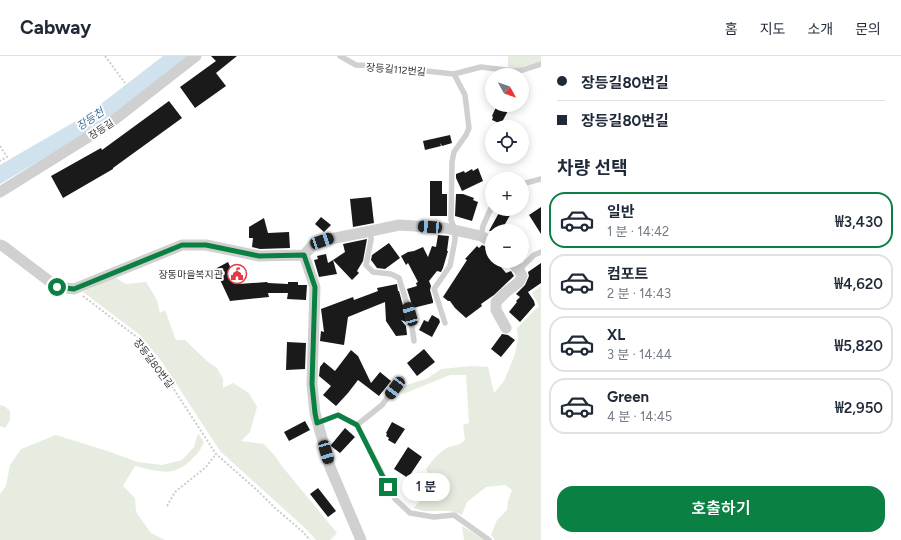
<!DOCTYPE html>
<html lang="ko">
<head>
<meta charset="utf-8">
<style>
	:root { --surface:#fff; --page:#f6f6f7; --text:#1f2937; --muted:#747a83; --line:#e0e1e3; --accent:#0b8043 }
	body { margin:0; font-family:Figtree,"Noto Sans KR",sans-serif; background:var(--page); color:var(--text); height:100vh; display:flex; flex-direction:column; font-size:15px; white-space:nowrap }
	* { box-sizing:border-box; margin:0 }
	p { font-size:13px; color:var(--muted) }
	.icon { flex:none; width:22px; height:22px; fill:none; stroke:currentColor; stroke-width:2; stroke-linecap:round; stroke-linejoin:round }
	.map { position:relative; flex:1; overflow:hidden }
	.panel { display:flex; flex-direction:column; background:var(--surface); width:360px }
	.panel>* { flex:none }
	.guide { display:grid; align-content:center; height:88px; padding:0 16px; background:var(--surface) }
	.needle { width:26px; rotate:130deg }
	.buttons { position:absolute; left:485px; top:12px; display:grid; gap:8px }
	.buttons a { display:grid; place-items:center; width:44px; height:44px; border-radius:50%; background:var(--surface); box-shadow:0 2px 10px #0003; font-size:20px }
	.end { position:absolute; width:18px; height:18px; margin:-9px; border:5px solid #0b8043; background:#fff; box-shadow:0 0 0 2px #fff }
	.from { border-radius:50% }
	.bubble { position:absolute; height:28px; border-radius:14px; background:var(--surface); box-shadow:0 2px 10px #0003; font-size:13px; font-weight:600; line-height:28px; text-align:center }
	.car { position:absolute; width:12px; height:24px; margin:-12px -6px; border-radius:5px; box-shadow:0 0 3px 1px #0007; background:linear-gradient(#222 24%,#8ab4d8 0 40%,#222 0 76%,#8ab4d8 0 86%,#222 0) }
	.guide b { display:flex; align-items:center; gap:14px; height:38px; font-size:15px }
	.guide b+b { border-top:1px solid var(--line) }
	.guide i { width:10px; height:10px; background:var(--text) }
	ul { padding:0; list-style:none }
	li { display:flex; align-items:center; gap:12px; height:56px; margin:0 8px 6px; padding:0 8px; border:2px solid var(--line); border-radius:16px }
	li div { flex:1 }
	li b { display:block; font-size:15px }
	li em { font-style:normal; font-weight:600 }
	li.selected { border-color:var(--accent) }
	li>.icon { width:36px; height:36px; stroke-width:1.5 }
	h2 { padding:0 16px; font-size:18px; line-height:48px }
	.cta { display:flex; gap:8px; margin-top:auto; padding:8px 16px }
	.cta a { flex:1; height:46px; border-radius:16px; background:var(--accent); color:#fff; font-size:16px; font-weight:600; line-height:46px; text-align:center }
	header { display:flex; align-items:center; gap:24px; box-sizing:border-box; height:56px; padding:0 20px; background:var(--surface); border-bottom:1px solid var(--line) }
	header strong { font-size:19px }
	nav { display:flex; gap:22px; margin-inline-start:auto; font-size:14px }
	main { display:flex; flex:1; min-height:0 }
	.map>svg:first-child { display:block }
</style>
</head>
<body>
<header>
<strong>Cabway</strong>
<nav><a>홈</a><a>지도</a><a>소개</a><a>문의</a></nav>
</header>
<main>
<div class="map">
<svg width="541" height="484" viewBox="0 0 541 484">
	<rect width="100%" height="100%" fill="#fff"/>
	<path fill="#e6ecdf" d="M508 0H541V6L522 12H508Z
		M114 221 126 228 146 226 157 244 160 257 165 254 176 284H185L207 305 217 312 223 323V332L233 327 249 337 257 351 250 376 241 385 264 388 275 400 281 409 337 477 330 484H316L306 473 220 395 162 306 140 279 83 236Z
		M541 230V484H495L491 479 497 464 507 454 508 445 512 434 505 429 486 431 467 446 462 459C450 453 439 455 427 455 422 455 418 453 414 452L436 425 428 418 426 413C432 405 438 397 447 392 455 388 457 391 465 384L463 369 469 367 466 319H450L403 338 398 332 428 322 441 313 471 310 488 311 494 337 504 325 515 298 518 283 517 272 539 250 532 237Z
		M0 349 4 350 10 355V364L5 372 0 370Z
		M198 377 204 386C200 395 198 397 191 404 174 422 157 415 135 410L123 430 135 442 136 456 151 477 165 484H0V438L6 430 10 409 21 393 56 379 107 395 138 406 162 409 182 404 194 391Z
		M462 470 485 484H464Z"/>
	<path fill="#cfe2ee" d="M163 0H189L107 65 0 128V109L88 58Z"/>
	<path fill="#1a1a1a" d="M211 0H237L216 17 226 30 195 52 180 31 216 5Z
		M169 45 182 62 113 112V113L63 142 51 120 101 92 102 94Z
		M497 49H511L501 68 492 64 493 61 492 60Z
		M450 79 452 87 442 90 440 87 441 90 425 94 423 85Z
		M478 112 483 125 462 135 456 122V118L464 115 465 117 472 113 473 115Z
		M430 125H442V138H447V160H430Z
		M456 138H463L474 142 473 144 478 146 472 165 455 160Z
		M371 141 374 167 353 171 350 143Z
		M541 151V178L529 159Z
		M501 153H515L509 161 501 175H489Z
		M321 161 331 169 324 176 315 168Z
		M264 162 268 177 289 176 290 192 260 193 252 191 253 182H249V171Z
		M438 179 449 180 447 195H448L443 212 441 216 437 215 429 225 431 230 430 234 433 245V247L413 252 407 233 417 230 416 227 418 226 408 207 406 209 401 200 408 196 414 195 423 191 428 201 432 190 436 191Z
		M367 183 363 205 357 215 359 217 352 224 333 204 345 196 343 188Z
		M389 187 400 202 385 213 377 212 371 204 372 199Z
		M482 189 492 193V205H496L506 217 511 215 514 220 494 239 481 248 482 250 466 262 455 252 450 245H448L443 241 467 204 465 203 477 190 479 192Z
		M326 198 328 207 333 204 337 218 319 221 314 204 318 203 317 200Z
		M228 206 238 228 267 226 268 227 288 228V226H298V229H307L306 244 287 243 288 237H268L269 241 230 245 215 213Z
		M541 207V227L528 236 534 245 535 249 520 266 509 256 517 246 516 245 520 241 516 238 525 229 529 220 528 216Z
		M397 228 398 235H399L405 257 406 266 401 264 406 270 407 279 396 280 386 265 385 246 348 261 344 289 320 285 321 275 324 276 321 253 353 241 354 244 378 235 377 232Z
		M432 259 439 263 440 266 432 281 419 274 424 264 428 266Z
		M502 278 508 279 515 284 501 301 491 293Z
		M287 286 306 287 305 313 286 314Z
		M424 293 435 306 417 320 407 307Z
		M351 294 358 300 371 327 380 316 391 325 379 340 358 324 348 337 336 350 323 339 331 330 319 320 320 311 324 306 335 315Z
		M305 365 310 374 289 385 284 376Z
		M392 366 405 373 395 388 388 384 389 382 386 380 387 378 386 377Z
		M345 372 355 381 340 397 331 390V389Z
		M408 391 422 401 408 422 394 413Z
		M318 432 336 455 328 461 310 438Z"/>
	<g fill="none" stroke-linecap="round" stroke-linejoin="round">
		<path stroke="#cdcdcd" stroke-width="2" stroke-dasharray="2 2" stroke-linecap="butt" d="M105 0 125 27
			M0 90 7 101 0 105
			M83 240 138 282 158 309 216 398 257 434 275 452 303 476 310 484
			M167 450 175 436 206 411 216 398"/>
		<path stroke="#d0d0d0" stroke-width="5.5" d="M340 0 356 9 379 10 454 18 481 11 513 15 523 14 541 8
			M522 128 541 123
			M371 175V184L366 209 373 216 391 218 399 222 410 258 414 285
			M481 180 483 170 492 150
			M519 214 534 199 541 196
			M445 267 434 233 450 210 455 184V174L451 164 452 106 454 96 466 79 469 72 465 39 454 18
			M317 367 338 359 357 369 382 349 402 323
			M357 369 395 443 410 457 434 461 454 459 489 484"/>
		<path stroke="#d0d0d0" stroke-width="11" d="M0 136 109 68 196 0
			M0 189 3 190 57 231 74 233 182 189H206L259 200 304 199 314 188 330 183 371 175 399 169 445 172 481 180 492 186
			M304 199 315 231 312 328 315 357 330 411 361 484
			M506 272 496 254V246L505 237 519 226 522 220 519 214 511 205"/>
	</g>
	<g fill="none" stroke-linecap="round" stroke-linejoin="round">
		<path stroke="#0b8043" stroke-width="5" d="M57 231 74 233 182 189H206L259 200 304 199 315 231 312 328 315 357 317 367 338 359 357 369 388 431"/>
	</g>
	<defs>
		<g id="civic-ring" transform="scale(1)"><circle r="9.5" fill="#fff" stroke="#e63946" stroke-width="1.5"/><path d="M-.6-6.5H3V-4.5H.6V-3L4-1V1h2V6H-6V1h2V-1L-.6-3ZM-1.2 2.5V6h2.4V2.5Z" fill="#e63946"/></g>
	</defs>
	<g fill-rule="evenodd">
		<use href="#civic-ring" x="237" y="218"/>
	</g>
	<g text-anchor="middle" stroke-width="4" stroke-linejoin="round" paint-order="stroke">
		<g font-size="10" fill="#333" stroke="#fff">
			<text transform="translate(396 13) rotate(5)" y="4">장등길112번길</text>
			<text transform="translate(101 73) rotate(-33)" y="4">장등길</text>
			<text transform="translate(154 307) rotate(53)" y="4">장등길80번길</text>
		</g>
		<g font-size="10" fill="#333" stroke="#fff" text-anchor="end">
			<text x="223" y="222">장동마을복지관</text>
		</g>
		<g font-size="11" font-style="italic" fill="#3f7597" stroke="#fff">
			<text transform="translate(90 63) rotate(-34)" y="4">장등천</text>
		</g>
	</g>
</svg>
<div class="buttons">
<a><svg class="needle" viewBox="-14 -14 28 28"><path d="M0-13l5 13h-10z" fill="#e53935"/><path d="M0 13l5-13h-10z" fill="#747a83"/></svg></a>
<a><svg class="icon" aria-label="locate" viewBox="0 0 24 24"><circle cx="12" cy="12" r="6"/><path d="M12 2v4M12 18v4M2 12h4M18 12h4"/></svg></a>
<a>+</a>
<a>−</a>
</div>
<i class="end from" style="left:57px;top:231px"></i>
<i class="end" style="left:388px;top:431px"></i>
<div class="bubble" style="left:402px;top:417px;width:48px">1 분</div>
<i class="car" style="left:430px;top:171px;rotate:274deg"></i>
<i class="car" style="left:322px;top:185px;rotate:71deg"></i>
<i class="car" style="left:410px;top:258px;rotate:344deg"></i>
<i class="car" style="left:395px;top:332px;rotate:217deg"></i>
<i class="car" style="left:326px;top:396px;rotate:164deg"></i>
</div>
<section class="panel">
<div class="guide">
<b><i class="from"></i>장등길80번길</b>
<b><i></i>장등길80번길</b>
</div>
<h2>차량 선택</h2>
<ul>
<li class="selected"><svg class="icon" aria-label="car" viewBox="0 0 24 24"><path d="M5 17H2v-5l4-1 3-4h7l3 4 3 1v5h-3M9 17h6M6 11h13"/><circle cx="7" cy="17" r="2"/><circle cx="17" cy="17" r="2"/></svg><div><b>일반</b><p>1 분 · 14:42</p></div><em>₩3,430</em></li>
<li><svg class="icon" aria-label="car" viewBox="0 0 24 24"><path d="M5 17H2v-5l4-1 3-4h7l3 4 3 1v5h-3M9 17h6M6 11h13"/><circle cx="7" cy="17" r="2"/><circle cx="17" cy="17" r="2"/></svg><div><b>컴포트</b><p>2 분 · 14:43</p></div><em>₩4,620</em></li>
<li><svg class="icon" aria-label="car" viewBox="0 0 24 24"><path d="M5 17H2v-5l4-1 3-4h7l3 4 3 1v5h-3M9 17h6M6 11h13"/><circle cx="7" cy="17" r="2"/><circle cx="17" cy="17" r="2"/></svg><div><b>XL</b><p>3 분 · 14:44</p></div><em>₩5,820</em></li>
<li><svg class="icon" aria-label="car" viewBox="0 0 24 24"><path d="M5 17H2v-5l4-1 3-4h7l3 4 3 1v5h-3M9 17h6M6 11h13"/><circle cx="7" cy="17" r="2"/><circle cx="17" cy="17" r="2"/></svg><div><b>Green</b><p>4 분 · 14:45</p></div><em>₩2,950</em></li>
</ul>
<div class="cta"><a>호출하기</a></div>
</section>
</main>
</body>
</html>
